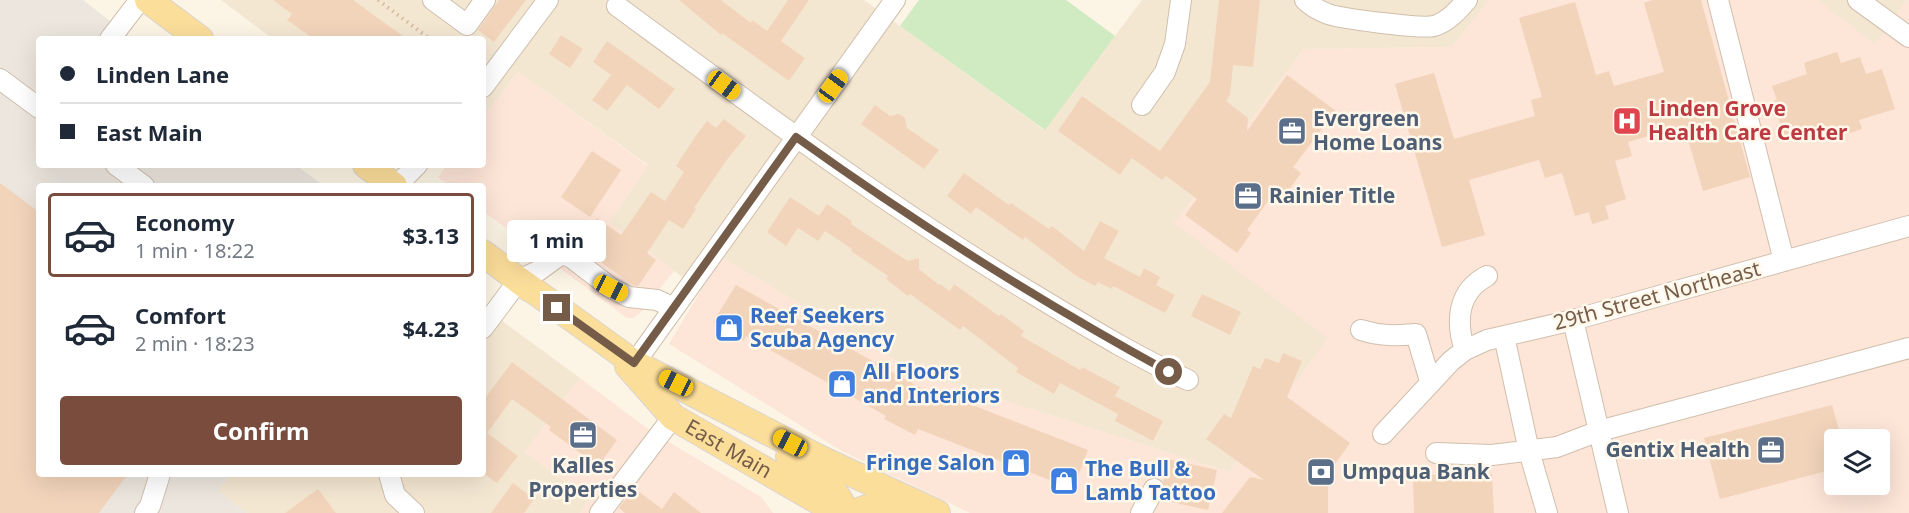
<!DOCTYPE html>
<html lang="en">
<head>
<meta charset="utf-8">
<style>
	:root { --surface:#fff; --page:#f6f6f7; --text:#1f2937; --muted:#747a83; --line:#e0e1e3; --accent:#794c3e }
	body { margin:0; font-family:"Noto Sans",sans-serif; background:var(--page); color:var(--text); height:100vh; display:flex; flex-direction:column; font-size:22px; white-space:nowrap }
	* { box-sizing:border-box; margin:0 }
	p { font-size:20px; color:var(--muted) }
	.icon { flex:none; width:33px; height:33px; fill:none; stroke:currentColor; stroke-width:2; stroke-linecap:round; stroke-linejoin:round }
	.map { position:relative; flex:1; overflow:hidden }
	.side { position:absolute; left:36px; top:183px; width:450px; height:294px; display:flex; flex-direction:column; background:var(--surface); border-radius:6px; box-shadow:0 6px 24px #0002 }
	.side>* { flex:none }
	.hud { position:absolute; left:36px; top:36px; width:450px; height:132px; border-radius:6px; box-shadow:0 6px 24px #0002; display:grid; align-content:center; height:132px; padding:0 24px; background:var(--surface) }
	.buttons { position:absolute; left:1824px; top:429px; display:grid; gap:12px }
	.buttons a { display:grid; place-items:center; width:66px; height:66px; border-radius:6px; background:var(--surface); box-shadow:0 6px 24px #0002; font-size:30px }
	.end { position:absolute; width:27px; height:27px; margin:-14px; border:8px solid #755c49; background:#fff; box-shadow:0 0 0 3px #fff }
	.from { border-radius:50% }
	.bubble { position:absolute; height:42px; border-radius:6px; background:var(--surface); box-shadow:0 6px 24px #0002; font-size:20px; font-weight:700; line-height:42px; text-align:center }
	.car { position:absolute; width:18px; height:36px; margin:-18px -9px; border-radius:8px; box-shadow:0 0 4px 2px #0007; background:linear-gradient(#f5c518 24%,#345 0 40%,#f5c518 0 76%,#345 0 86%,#f5c518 0) }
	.hud b { display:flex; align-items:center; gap:21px; height:57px; font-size:22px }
	.hud b+b { border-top:2px solid var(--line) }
	.hud i { width:15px; height:15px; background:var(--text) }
	ul { padding:10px 0 0; list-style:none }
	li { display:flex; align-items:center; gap:18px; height:84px; margin:0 12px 9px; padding:0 12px; border:3px solid transparent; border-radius:6px }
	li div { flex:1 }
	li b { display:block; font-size:22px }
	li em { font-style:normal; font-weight:700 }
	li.on { border-color:var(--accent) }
	li>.icon { width:54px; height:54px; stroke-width:1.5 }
	.cta { display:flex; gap:12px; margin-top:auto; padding:12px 24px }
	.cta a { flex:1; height:69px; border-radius:6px; background:var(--accent); color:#fff; font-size:24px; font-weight:700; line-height:69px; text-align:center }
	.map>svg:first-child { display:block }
</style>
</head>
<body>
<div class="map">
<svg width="1909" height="513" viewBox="0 0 1909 513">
	<rect width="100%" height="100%" fill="#fcf4e4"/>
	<path fill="#f4e7d2" d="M221 0H864L1044 130 1142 0H1489L1452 47 1304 49 1175 222 1329 338 1229 472 915 372 721 257 701 291 609 222 648 165 518 72 483 118V39H273Z
		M1817 0H1907L1875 45Z
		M483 307 580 378 525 452 589 500 580 513H247L218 491 231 474H483Z"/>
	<path fill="#fde5d7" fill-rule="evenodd" d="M1489 0H1817L1875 44 1907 0H1909V513H970L842 451 669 344 721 257 915 372 1229 472 1328 338 1174 223 1304 49 1452 47ZM1834 440H1880V484H1834Z
		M518 72 648 166 609 222 674 271 641 312 633 318H627L483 211V186H450L438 177 447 165H483V118Z
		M580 378 652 432 761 497 773 513H580L589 500 525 452Z"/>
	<path fill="#ece6de" d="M0 0H83L133 39H39V165H296L324 186H39V474H231L218 491 247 513H0Z"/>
	<path fill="#d0eac2" d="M919 0H1066L1115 36 1045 130 900 26Z"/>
	<path fill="#f2d4bb" d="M273 0H353L407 39H314L287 20 292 14Z
		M499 0H526L494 42 478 30Z
		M679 0H721L751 23 752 20 767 31 788 0H809L781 41 805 58 789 81 722 33 721 35Z
		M1219 0H1260L1253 67 1233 65 1230 95 1226 101 1248 118 1247 131 1287 75 1336 111 1293 167 1301 173 1281 201 1273 194 1247 230 1251 233 1237 253 1185 215 1197 199 1166 176 1162 180 1132 158 1120 175 1058 131 1082 96 1160 151 1210 82Z
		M1653 0H1701L1750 177 1703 191 1684 126 1628 142 1632 156 1615 161 1626 199 1605 206 1609 219 1592 224 1589 212 1575 216 1562 173 1545 178 1539 160 1469 180 1485 235 1442 247 1395 84 1434 73 1454 139 1535 116 1531 100 1542 97 1519 18 1575 2 1596 75 1609 71 1614 86 1664 72 1644 3Z
		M561 35 583 49 570 68 549 54Z
		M607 41 675 89 659 109 627 85 607 111 592 100 611 75 593 62Z
		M1837 52 1841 63 1860 57 1866 74 1882 69 1895 109 1859 120 1862 129 1823 142 1818 128 1785 139 1773 101 1777 100 1772 86 1807 74 1804 63Z
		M875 105 890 116 899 114 905 118 907 128 939 150 924 169 861 124Z
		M724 119 746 136 726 161 694 208 696 209 683 229 669 220 647 253 656 260 638 286 633 285 586 252 595 239 586 232 597 218 621 235 651 192 665 201 684 172 676 166 695 137 707 121 716 128Z
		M592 151 621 170 590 217 561 197Z
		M964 173 1009 205 1011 203 1049 229 1052 226 1084 251 1100 221 1119 231 1104 258 1140 277 1144 268 1160 277 1156 285 1175 295 1165 313 1113 286 1112 289 1098 282 1095 286 1075 275 1025 237 1023 240 976 207 971 214 947 196Z
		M0 183 39 212V474H128L99 513H0Z
		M790 197 819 216 827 204 852 221 851 224 903 258 908 261 919 258V269L939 285 940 284 950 291 954 284 999 316 1001 314 1024 331 1021 336 1080 370 1082 367 1120 387 1115 396 1163 421 1153 441 1115 421 1118 414 1060 383 1054 394 1016 372 1018 368 963 326 960 330 910 294 908 296 886 279 888 276 851 251 852 249 825 231 818 241 798 228 786 246 767 232Z
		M736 285 930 393 931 389 1088 450 1073 489 918 429 915 435 884 419 886 416 746 336 744 341 713 322Z
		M1202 294 1241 312 1230 335 1191 316Z
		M1283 353 1302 361 1287 397 1350 443 1328 474V513H1222L1250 477 1264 480 1206 439 1224 414 1231 418 1253 366 1260 369 1265 358 1279 363Z
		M512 362 617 440 598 466 549 430 551 427 512 399 487 433 518 456 497 483 483 473V401Z
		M1832 405 1842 440H1834V469L1720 499 1704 438Z
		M1168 459 1217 470 1208 510 1162 500 1166 489 1163 481Z
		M1492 474 1494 513H1414L1413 475Z
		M513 483 534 499 524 513H491Z
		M634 488 662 509 674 492 701 513H625L619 508Z
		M318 489 336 513H285Z"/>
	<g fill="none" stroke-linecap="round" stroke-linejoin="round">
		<g stroke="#d0bfad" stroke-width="22">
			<path id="minor" d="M433 0 467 25 485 0
				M1305 0C1311 6 1320 11 1328 14 1342 19 1422 29 1434 26 1448 22 1458 10 1467 0
				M1718 0 1784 261
				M1858 0 1909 37
				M617 6C753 106 888 207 1033 294 1083 324 1134 356 1188 380
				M110 39 140 0
				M0 79 39 108
				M483 87 548 0
				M1142 105 1165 72 1175 44 1181 0
				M116 165 144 186
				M396 186 417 165
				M1573 320 1618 513
				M483 328 519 280 538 271 560 255H565L572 258 611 288 629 297 657 300 674 308
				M1361 330C1380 336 1396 336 1416 334L1430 381
				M1504 336 1529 451 1547 513
				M1465 350C1455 321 1458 291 1487 276
				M631 368 895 0
				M1383 434 1451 361 1465 350 1487 340 1573 320 1909 226
				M1436 453 1492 455 1557 447 1599 431 1909 348
				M389 474 395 495 414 513
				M145 513 150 506 160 474
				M600 513 673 417
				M1141 513 1154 489"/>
		</g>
		<g stroke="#dbd5d0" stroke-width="28">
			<g id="major">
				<path d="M148 0 200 39"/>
				<path d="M366 165 394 186"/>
				<path d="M483 253 530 289"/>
				<path d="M519 280 634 363 821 459 937 513"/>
				<path id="s1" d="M628 366 673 417 839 513"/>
				<path d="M789 456C809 471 838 487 845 512"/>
				<path d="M855 513C876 502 884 506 905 513"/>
			</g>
		</g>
		<path stroke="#d7b89e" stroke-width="4" stroke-dasharray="1.5 4.5" stroke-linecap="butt" d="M378 0 430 39"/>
		<use href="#minor" stroke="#fff" stroke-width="20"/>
		<use href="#major" stroke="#fcde9b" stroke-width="26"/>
	</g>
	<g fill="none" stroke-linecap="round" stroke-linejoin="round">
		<path stroke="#755c49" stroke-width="8" d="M557 308 634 363 796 137C916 223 1039 301 1169 372"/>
	</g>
	<defs>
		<g id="hospital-square" transform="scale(1.5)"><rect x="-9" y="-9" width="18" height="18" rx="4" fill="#e0444e" stroke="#fff8ea"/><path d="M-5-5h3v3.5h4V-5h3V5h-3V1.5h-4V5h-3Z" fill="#fff"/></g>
		<g id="office-square" transform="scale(1.5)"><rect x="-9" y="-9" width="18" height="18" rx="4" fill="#5c6f8a" stroke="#fff8ea"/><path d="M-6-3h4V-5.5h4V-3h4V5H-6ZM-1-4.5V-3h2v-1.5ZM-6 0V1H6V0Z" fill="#fff"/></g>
		<g id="shop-square" transform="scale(1.5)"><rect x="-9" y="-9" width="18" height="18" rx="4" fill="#3f7fe0" stroke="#fff8ea"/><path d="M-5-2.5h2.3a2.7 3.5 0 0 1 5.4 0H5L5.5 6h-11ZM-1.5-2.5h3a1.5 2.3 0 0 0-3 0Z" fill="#fff"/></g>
		<g id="bank-square" transform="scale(1.5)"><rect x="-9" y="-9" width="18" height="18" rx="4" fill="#5c6f8a" stroke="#fff8ea"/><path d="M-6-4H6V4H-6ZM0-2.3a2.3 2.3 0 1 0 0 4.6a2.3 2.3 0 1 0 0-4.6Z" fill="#fff"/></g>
	</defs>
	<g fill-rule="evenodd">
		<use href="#hospital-square" x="1627" y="121"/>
		<use href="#office-square" x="1292" y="131"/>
		<use href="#office-square" x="1248" y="196"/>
		<use href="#shop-square" x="729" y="328"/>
		<use href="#shop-square" x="842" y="384"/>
		<use href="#office-square" x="583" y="435"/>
		<use href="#office-square" x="1771" y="450"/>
		<use href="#shop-square" x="1016" y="463"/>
		<use href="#bank-square" x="1321" y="472"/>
		<use href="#shop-square" x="1064" y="481"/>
	</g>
	<g text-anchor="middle" stroke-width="5" stroke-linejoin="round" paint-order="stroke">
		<g font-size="21" font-weight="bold" fill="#be3a42" stroke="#fff8ea" text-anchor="start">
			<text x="1648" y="116">Linden Grove<tspan x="1648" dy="24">Health Care Center</tspan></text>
		</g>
		<g font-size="21" font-weight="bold" fill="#4e5e75" stroke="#fff8ea" text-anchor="start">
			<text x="1313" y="126">Evergreen<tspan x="1313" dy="24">Home Loans</tspan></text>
			<text x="1269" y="203">Rainier Title</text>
			<text x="1750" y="457" text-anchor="end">Gentix Health</text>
			<text x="583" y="473" text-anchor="middle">Kalles<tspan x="583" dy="24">Properties</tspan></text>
			<text x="1342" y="479">Umpqua Bank</text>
		</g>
		<g font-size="21" fill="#755c49" stroke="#fff8ea">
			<text transform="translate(1657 296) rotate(-15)" y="7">29th Street Northeast</text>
			<text dy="7" stroke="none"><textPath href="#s1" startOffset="132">East Main</textPath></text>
		</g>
		<g font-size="21" font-weight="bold" fill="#366cbe" stroke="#fff8ea" text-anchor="start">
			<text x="750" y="323">Reef Seekers<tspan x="750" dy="24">Scuba Agency</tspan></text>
			<text x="863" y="379">All Floors<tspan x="863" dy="24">and Interiors</tspan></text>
			<text x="995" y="470" text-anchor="end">Fringe Salon</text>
			<text x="1085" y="476">The Bull &amp;<tspan x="1085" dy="24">Lamb Tattoo</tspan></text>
		</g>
	</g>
</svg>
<div class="buttons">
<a><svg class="icon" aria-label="layers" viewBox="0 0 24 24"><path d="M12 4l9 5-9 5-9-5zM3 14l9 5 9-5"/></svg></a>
</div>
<i class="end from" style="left:1169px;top:372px"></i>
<i class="end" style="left:557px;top:308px"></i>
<div class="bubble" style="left:507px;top:220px;width:99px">1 min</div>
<i class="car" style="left:724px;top:85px;rotate:126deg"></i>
<i class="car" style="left:833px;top:86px;rotate:36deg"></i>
<i class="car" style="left:611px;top:288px;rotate:117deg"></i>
<i class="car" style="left:676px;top:383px;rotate:296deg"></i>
<i class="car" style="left:790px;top:443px;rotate:298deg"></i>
<div class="hud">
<b><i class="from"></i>Linden Lane</b>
<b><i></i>East Main</b>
</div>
<section class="side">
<ul>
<li class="on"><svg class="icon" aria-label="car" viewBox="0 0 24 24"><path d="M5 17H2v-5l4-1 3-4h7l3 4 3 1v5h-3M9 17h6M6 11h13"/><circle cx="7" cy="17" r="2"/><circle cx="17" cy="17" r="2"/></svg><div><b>Economy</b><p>1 min · 18:22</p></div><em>$3.13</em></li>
<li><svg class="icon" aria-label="car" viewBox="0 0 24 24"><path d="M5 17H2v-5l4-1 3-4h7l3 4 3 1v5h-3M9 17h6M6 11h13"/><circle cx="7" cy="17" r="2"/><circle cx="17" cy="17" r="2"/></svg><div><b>Comfort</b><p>2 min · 18:23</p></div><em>$4.23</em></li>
</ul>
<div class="cta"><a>Confirm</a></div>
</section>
</div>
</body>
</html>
